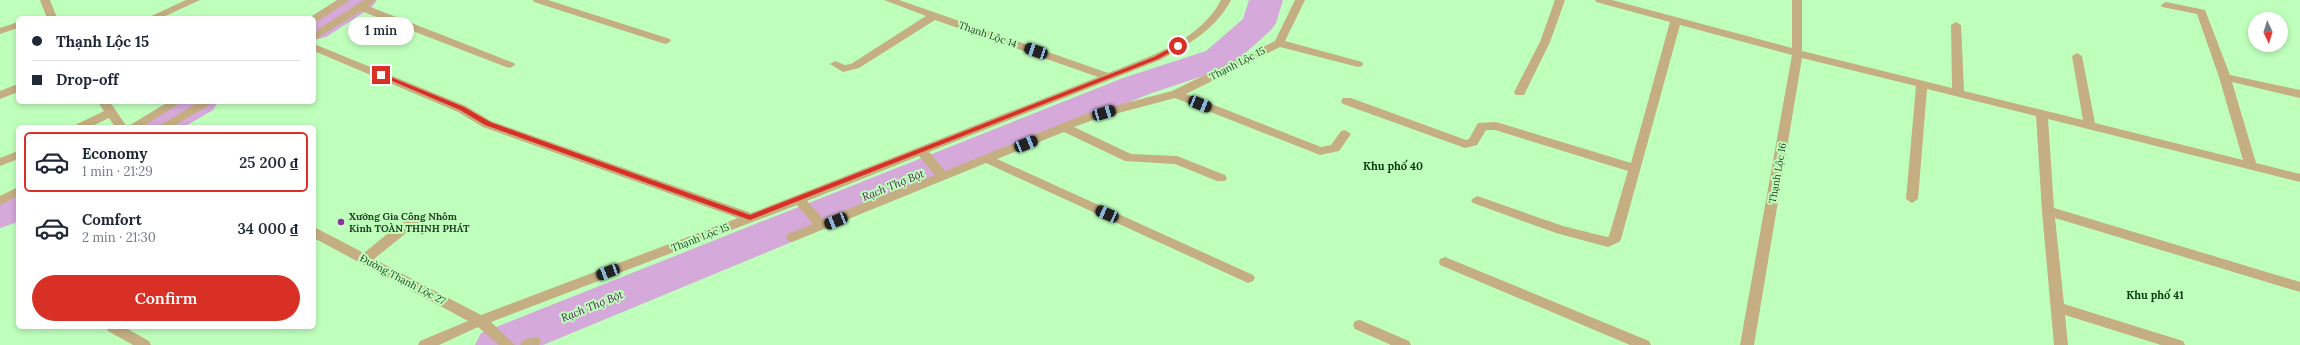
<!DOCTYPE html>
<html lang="en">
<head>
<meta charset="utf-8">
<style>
	:root { --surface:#fff; --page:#f2f2f3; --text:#1f2937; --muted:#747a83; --line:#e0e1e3; --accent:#d93025 }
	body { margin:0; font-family:Lora,serif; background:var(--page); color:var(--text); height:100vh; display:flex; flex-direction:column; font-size:15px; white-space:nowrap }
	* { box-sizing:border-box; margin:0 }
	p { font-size:13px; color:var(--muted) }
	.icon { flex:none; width:22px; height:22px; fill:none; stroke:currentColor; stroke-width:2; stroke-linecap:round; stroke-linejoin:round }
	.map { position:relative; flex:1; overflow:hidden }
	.details { position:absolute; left:16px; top:125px; width:300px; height:204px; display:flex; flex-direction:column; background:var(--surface); border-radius:6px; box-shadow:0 2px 6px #0003 }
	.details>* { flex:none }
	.banner { position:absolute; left:16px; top:16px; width:300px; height:88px; border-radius:6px; box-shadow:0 2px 6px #0003; display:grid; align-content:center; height:88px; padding:0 16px; background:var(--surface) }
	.needle { width:26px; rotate:176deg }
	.buttons { position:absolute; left:2248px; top:12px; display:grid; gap:8px }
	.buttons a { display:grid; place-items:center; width:40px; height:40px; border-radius:50%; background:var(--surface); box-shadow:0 2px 6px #0003; font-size:20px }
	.end { position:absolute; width:18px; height:18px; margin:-9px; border:5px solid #d93025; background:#fff; box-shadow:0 0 0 2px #fff }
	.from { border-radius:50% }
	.bubble { position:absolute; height:28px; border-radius:14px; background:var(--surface); box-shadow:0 2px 6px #0003; font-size:13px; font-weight:600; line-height:28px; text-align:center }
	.car { position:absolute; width:12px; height:24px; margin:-12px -6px; border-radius:5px; box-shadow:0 0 3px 1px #0007; background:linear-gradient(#222 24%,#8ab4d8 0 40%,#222 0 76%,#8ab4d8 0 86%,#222 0) }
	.banner b { display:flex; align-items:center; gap:14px; height:38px; font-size:15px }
	.banner b+b { border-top:1px solid var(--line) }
	.banner i { width:10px; height:10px; background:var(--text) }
	ul { padding:7px 0 0; list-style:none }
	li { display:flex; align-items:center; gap:12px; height:60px; margin:0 8px 6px; padding:0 8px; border:2px solid transparent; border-radius:6px }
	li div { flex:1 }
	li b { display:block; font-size:15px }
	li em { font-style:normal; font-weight:600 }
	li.active { border-color:var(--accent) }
	li>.icon { width:36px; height:36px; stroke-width:1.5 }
	.button { display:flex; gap:8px; margin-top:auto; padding:8px 16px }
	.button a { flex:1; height:46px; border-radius:24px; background:var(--accent); color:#fff; font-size:16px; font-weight:600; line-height:46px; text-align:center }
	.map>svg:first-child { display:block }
</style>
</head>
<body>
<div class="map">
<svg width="2300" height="345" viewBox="0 0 2300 345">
	<rect width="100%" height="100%" fill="#bfffbc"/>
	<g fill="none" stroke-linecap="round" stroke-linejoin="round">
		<path fill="#d5a9d9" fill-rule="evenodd" d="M337 0H377L372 7 326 37 314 40V18H309Z
			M1249 0H1283L1276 23 1271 30 1230 67 1149 94 543 345H475L481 333 1123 78 1206 51 1243 19Z
			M172 102H218L213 110 184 127H136L142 118Z
			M18 190V222L0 228V196Z"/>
		<path fill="#c4ae82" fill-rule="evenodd" d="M40 0H50L57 18H47Z
			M186 0H200L161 18H147Z
			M338 0H350L318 21 314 22V18H309Z
			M364 0H376L368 6 514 63 515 65 510 68 506 67 361 11 314 40V32Z
			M533 0H548L670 39 671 41 666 44 662 43 534 2Z
			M884 0H899L1108 73C1148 57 1200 41 1221 0H1231C1216 29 1188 45 1160 60L929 152 945 171 1088 113 1172 91 1275 41 1295 0H1305L1285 41 1362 62 1363 64 1362 66 1358 67 1280 47 1186 94 1321 147 1331 145 1341 131 1345 130 1351 134 1339 151 1320 155 1175 98 1096 119 1074 127 1131 154 1177 156 1225 175 1227 178 1225 181H1217L1175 164 1125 161 1064 132 997 159 1253 275 1255 278 1253 281 1248 283 986 163 792 242 788 240 786 237 788 234 813 224 797 205 491 322 515 345H499L478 327 439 345H418L420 341 468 321 314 238V227L364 253C377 243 413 209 429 214L431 217 429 220 410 230 374 259 481 315 738 218 483 127 458 112 314 51V44L466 106 491 121 751 213 1098 77 935 20 859 68 843 72 830 64 835 61 845 65 851 64 926 16ZM919 156 935 175 823 219 807 201Z
			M1555 0H1565L1550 42 1524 95H1516L1514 92 1540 42Z
			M1595 0H1612L1792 48V0H1802V51L1952 88 1951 25 1956 22 1961 25 1964 91 2083 120 2072 56 2077 53 2082 56 2095 123 2243 160 2219 77 2197 14 2162 7 2161 5 2166 2 2205 10 2230 75 2300 90V98L2232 82 2256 163 2300 174V182L2048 119 2054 208 2300 282V292L2055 218 2064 304 2183 341 2185 345H2161L2065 315 2068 345H2054L2042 211 2036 116 1927 89 1918 199 1912 203 1906 199 1916 86 1802 58 1754 345H1740L1792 55 1680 25 1621 239 1619 242 1608 247 1556 233 1473 203 1471 200 1477 196 1563 226 1607 237 1609 236 1628 171 1495 130H1486L1477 145 1465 148 1343 104 1341 101 1343 98H1351L1466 140 1469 139 1478 123 1496 122 1631 163 1670 22 1596 2Z
			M18 22V28L0 34V28Z
			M18 84V92L0 99V91Z
			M98 102H110L127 127H115L109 118 90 127H75L77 124 104 111Z
			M168 102H182L142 127H127Z
			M199 102H214L172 127H157Z
			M18 151V159L0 166V158Z
			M18 187V196L0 205V196Z
			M1445 257 1649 341 1651 345H1630L1440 265 1439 262 1440 259Z
			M1360 320 1409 341 1411 345H1391L1355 329 1353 325 1355 321Z
			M106 327H124L149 341 151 345H133L108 331Z
			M534 337 539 338 541 342 539 345H520L522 341Z"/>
	</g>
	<path fill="#d93025" d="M1178 44 1180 47 1158 59 750 220 485 125 460 110 378 75 383 74 464 107 490 122 750 215 1154 57Z"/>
	<circle fill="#8f3099" stroke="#bfffbc" stroke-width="1.5" cx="341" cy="222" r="4"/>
	<g text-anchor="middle" stroke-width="4" stroke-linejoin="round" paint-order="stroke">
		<g font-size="10" fill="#253f25" stroke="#bfffbc">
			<text transform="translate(988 34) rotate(19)" y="4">Thạnh Lộc 14</text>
			<text transform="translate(1237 63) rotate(-27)" y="4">Thạnh Lộc 15</text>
			<text transform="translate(1777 173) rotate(-80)" y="4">Thạnh Lộc 16</text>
			<text transform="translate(700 237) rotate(-21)" y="4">Thạnh Lộc 15</text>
			<text transform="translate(403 279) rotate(28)" y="4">Đường Thạnh Lộc 27</text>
		</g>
		<g font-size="10" font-weight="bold" fill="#253f25" stroke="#bfffbc" text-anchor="start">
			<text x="349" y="220">Xưởng Gia Công Nhôm<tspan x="349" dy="12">Kính TOÀN THỊNH PHÁT</tspan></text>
		</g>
		<g font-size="11" font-weight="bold" fill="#0d3b0f" stroke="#bfffbc">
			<text x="1393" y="170">Khu phố 40</text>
			<text x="2155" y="299">Khu phố 41</text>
		</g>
		<g font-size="11" font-style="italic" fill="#54205a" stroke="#bfffbc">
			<text transform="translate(893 185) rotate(-22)" y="4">Rạch Thợ Bột</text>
			<text transform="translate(592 306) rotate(-22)" y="4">Rạch Thợ Bột</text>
		</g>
	</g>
</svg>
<div class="buttons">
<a><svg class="needle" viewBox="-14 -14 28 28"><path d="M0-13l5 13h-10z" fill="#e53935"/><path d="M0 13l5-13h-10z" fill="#747a83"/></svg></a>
</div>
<i class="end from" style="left:1178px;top:46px"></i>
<i class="end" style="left:381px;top:75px"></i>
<div class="bubble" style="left:348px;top:17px;width:66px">1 min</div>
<i class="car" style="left:1036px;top:51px;rotate:289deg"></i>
<i class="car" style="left:1200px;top:104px;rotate:112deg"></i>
<i class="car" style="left:1104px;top:113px;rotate:74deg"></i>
<i class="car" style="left:1026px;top:144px;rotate:68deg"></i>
<i class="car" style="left:1107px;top:214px;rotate:294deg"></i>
<i class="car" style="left:836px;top:221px;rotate:248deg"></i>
<i class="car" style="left:608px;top:272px;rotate:249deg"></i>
<div class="banner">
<b><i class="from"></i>Thạnh Lộc 15</b>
<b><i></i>Drop-off</b>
</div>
<section class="details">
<ul>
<li class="active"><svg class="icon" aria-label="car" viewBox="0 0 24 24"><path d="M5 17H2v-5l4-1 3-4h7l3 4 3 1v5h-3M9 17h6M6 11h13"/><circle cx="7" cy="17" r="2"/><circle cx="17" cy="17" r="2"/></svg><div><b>Economy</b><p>1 min · 21:29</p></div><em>25 200 ₫</em></li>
<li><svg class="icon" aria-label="car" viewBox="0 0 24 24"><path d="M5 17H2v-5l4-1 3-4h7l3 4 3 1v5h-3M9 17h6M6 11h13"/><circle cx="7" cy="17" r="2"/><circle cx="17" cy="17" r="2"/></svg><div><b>Comfort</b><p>2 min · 21:30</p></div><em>34 000 ₫</em></li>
</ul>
<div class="button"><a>Confirm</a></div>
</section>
</div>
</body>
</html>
